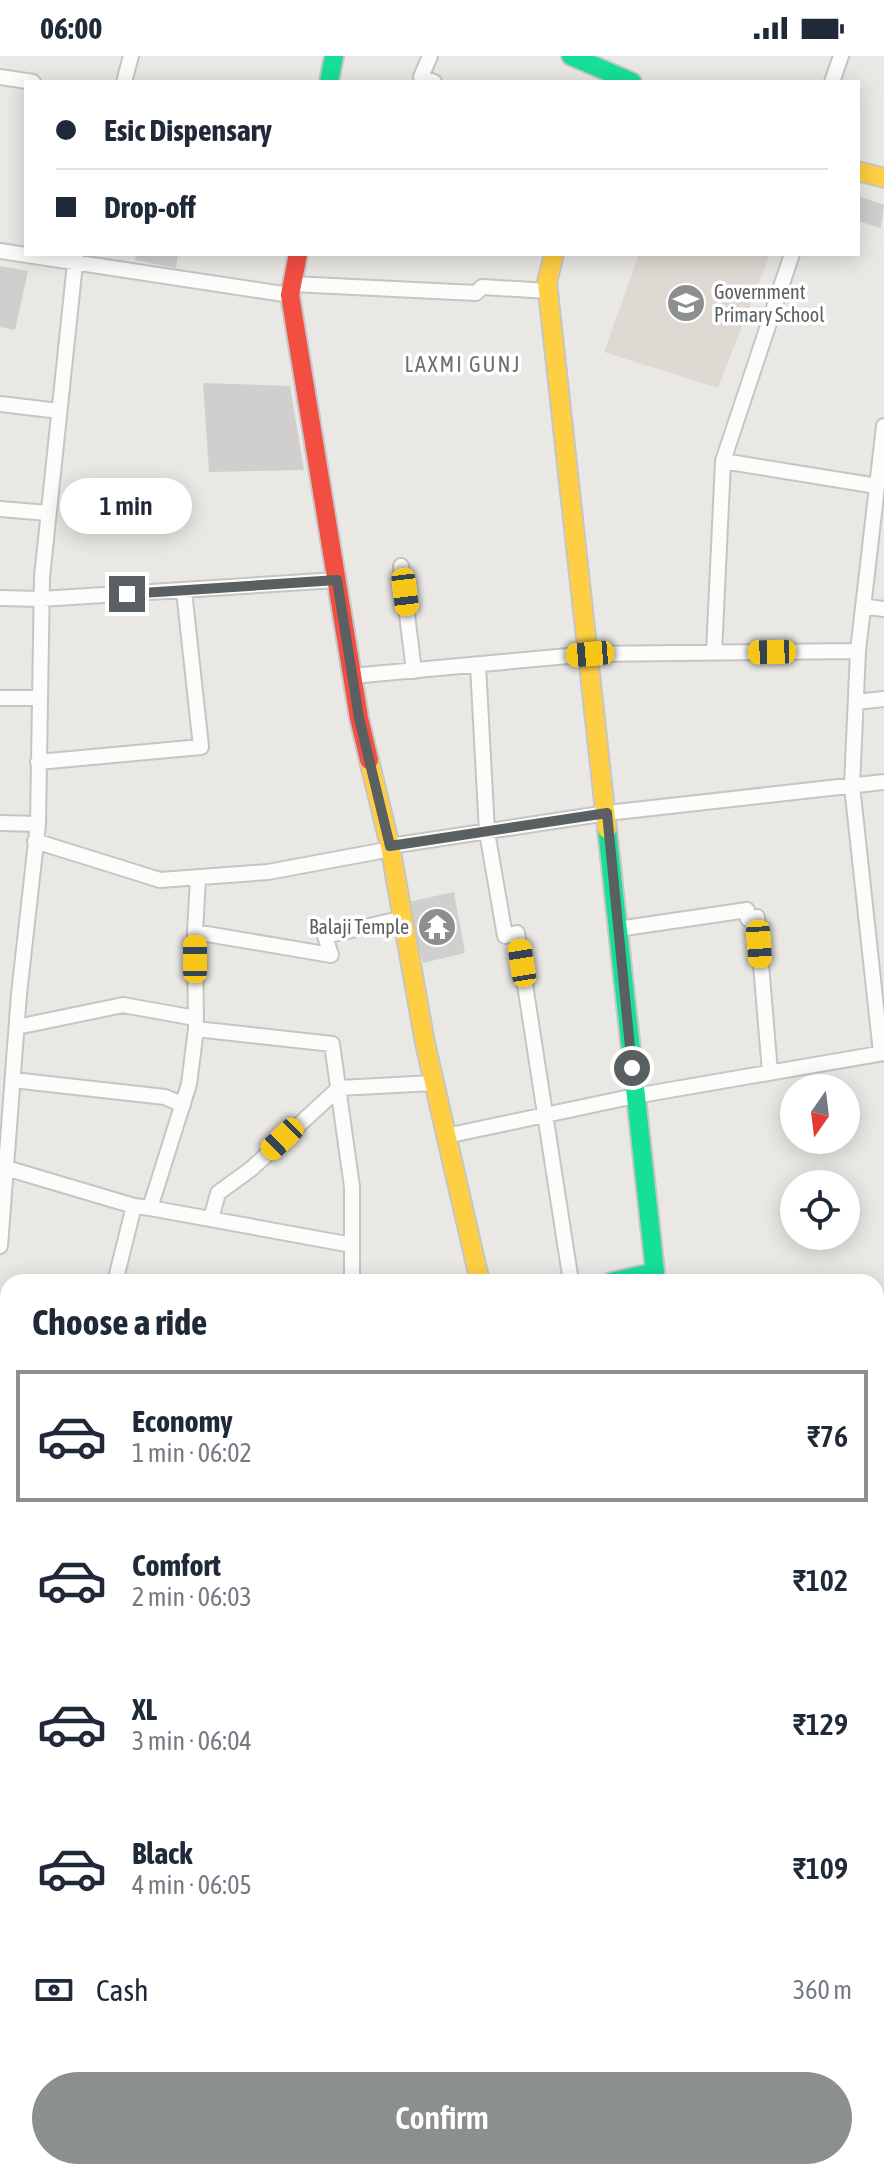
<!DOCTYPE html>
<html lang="en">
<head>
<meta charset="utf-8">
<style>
	:root { --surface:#fff; --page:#f6f6f7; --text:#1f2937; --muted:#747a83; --line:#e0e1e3; --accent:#8c8f90 }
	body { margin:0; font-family:"Asap Condensed",sans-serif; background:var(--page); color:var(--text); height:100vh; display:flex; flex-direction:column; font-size:30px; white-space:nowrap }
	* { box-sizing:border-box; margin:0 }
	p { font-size:26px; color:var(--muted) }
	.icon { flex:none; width:44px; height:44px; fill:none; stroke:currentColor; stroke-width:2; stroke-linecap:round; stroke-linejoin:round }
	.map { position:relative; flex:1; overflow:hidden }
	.details { position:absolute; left:0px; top:1218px; width:884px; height:906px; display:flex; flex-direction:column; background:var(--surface); border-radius:24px 24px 0 0; box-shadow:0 4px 20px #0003 }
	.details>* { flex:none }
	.hud { position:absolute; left:24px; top:24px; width:836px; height:176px; border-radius:0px; box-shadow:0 4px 20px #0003; display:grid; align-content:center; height:176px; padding:0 32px; background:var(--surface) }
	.needle { width:52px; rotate:194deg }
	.tools { position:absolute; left:780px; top:1018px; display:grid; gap:16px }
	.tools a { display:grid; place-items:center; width:80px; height:80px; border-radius:50%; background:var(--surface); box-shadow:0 4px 20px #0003; font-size:40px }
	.end { position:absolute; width:36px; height:36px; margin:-18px; border:10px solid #5a5f62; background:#fff; box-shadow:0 0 0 4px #fff }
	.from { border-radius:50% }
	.bubble { position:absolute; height:56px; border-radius:28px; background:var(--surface); box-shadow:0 4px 20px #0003; font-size:26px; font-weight:600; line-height:56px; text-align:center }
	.car { position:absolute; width:24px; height:48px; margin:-24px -12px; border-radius:10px; box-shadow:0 0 6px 2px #0007; background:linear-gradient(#f5c518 24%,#345 0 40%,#f5c518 0 76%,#345 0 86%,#f5c518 0) }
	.hud b { display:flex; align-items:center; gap:28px; height:76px; font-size:30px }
	.hud b+b { border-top:2px solid var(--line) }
	.hud i { width:20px; height:20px; background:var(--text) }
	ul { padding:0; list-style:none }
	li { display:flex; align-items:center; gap:24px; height:132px; margin:0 16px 12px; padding:0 16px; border:4px solid transparent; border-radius:0px }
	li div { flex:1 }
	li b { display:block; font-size:30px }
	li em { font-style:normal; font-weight:600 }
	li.active { border-color:var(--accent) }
	li>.icon { width:72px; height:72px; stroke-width:1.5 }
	h2 { padding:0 32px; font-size:36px; line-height:96px }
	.pay { display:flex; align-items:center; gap:20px; height:88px; padding:0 32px; font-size:30px }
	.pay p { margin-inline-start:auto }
	.primary-button { display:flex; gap:16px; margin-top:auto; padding:16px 32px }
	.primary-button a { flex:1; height:92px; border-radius:48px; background:var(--accent); color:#fff; font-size:32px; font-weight:600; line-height:92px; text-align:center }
	.status { display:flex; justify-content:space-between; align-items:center; height:56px; padding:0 40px; background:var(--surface); direction:ltr }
	.status svg { height:22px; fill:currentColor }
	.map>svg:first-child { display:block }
</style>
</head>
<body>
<div class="status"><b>06:00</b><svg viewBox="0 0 49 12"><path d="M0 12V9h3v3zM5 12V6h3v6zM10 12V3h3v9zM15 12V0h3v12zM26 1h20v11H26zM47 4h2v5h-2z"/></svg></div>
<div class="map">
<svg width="884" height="2123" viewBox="0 0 884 2123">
	<rect width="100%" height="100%" fill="#eae8e4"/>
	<path fill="#dedad3" d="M639 198H770L718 332 604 296Z"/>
	<path fill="#d1cfcd" d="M858 140 884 149 881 172 858 165Z
		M136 198H178L176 212 135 204Z
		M0 210 28 215 15 274 0 271Z
		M203 327 290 330 304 414 209 416Z
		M454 836 465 897 423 907 408 846Z
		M0 1334 8 1335V1392H0Z
		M884 1562V1632L876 1615V1563Z
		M884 1660V1725L876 1729V1665Z
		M884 1766V1809L876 1812V1770Z
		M884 1813V1846L876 1850V1816Z"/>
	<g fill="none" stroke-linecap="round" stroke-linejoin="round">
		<g stroke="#c5c5c4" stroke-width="18">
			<path id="street" d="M430 0 421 21 434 26
				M0 21 33 26
				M124 26 131 0
				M832 26 841 0
				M0 195 290 239
				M792 198 723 405 877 430
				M292 228 476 237 482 231 548 235
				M0 348 59 355
				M0 453 48 457
				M401 510 414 615
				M0 542 41 543 337 524
				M863 550 884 553
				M714 597 723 405
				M478 609 487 776 505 880 517 877 571 1226
				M352 620 590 598 858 595
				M0 642H39
				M856 646 884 643
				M38 706 201 691 184 535
				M0 767 38 768
				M35 785 160 824 268 816 391 793
				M390 790 607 757 884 726
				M618 873 747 854 748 863 757 861 770 1016
				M195 876 198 822
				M17 971 123 949 195 962
				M196 973 195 876 331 899 325 880 404 862
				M881 997 852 730 858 595 884 370
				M13 1024 165 1041 183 1049
				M446 1080 635 1040 884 997
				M6 1112 134 1150
				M150 1152 352 1189
				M211 1163 218 1137 251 1113 339 1032 434 1027
				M0 1190 19 938 38 768 42 521 76 198
				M115 1226 134 1150 150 1152 189 1028 196 973 332 988 352 1131V1226
				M876 1447 884 1446
				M0 1494H8
				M876 1499 884 1498
				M876 1551 884 1550
				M0 1609 8 1599
				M0 1812 8 1805
				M876 1867 884 1863
				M0 1956 8 1963
				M0 2060 8 2055
				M876 2090 884 2084
				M299 2116 296 2120 300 2123
				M428 2116 431 2123
				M643 2116 648 2123
				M797 2116 803 2123
				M171 2123 183 2116
				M547 2123 556 2116
				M678 2123 686 2116
				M832 2123 841 2116"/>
		</g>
		<g stroke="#c6c6c6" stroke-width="22">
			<path id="fast" d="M571 0 632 26
				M329 26 334 0
				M607 773 655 1216 611 1226
				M876 1921 884 1931"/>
		</g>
		<g stroke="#c6c6c6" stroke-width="22">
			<path id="slow" d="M858 115 884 122
				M554 198 547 226 607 773
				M369 704 390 790 425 987 480 1226
				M0 1296 8 1297"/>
		</g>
		<g stroke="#c6c6c6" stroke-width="22">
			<path id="jam" d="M298 198 290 239 359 662 369 704"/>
		</g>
		<use href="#street" stroke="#fcfcfb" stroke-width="14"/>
		<use href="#fast" stroke="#16e098" stroke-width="18"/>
		<use href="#slow" stroke="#ffcf43" stroke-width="18"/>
		<use href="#jam" stroke="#f24e42" stroke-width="18"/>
	</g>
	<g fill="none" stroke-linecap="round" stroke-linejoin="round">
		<path stroke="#5a5f62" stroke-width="10" d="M127 538 337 524 359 662 390 790 607 757 632 1012"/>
	</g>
	<defs>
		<g id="school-disc" transform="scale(2)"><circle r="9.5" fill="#8c8f90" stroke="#fff"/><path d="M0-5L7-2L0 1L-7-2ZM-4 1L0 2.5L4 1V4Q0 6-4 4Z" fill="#fff"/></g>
		<g id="temple-disc" transform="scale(2)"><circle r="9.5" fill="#8c8f90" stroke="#fff"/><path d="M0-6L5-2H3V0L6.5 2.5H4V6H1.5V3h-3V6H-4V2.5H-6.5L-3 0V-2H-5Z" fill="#fff"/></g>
	</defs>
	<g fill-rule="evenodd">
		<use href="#school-disc" x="686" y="247"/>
		<use href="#temple-disc" x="437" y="871"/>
	</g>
	<g text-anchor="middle" stroke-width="7" stroke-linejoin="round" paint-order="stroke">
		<g font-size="20" fill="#5a5f62" stroke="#fff" text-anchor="start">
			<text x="714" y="243">Government<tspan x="714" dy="23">Primary School</tspan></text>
			<text x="409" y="878" text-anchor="end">Balaji Temple</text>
		</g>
		<g font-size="22" letter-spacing="2" fill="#6b7174" stroke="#fff">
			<text x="463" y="316">LAXMI GUNJ</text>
		</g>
	</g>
</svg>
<div class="tools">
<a><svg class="needle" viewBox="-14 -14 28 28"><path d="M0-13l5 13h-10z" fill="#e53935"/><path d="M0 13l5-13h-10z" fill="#747a83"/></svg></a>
<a><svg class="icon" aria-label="locate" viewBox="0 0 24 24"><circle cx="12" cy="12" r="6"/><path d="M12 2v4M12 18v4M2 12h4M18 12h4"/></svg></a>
</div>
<i class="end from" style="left:632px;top:1012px"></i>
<i class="end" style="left:127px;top:538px"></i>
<div class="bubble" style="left:60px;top:422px;width:132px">1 min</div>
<i class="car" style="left:405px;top:536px;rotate:173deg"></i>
<i class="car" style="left:772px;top:596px;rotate:269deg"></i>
<i class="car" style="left:590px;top:598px;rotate:265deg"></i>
<i class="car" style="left:759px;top:888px;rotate:176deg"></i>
<i class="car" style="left:195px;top:903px;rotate:0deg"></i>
<i class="car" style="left:522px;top:907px;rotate:351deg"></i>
<i class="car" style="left:282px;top:1083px;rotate:226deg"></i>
<div class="hud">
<b><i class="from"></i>Esic Dispensary</b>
<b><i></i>Drop-off</b>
</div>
<section class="details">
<h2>Choose a ride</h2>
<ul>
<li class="active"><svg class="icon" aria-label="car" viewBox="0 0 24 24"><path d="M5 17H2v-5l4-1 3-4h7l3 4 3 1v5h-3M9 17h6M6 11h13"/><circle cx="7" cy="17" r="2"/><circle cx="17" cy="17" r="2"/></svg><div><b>Economy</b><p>1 min · 06:02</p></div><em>₹76</em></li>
<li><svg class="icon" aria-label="car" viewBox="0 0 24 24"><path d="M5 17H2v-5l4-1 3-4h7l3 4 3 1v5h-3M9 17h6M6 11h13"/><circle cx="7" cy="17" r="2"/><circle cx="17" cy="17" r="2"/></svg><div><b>Comfort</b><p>2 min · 06:03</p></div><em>₹102</em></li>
<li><svg class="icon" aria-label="car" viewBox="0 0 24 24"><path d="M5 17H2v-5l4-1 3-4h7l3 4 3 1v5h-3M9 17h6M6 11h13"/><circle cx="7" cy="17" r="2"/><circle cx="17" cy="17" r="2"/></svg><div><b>XL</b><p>3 min · 06:04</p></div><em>₹129</em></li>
<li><svg class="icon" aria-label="car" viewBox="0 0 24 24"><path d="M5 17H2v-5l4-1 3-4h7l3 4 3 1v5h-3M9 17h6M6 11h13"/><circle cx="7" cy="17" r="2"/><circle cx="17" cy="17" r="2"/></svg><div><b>Black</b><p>4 min · 06:05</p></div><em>₹109</em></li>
</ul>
<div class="pay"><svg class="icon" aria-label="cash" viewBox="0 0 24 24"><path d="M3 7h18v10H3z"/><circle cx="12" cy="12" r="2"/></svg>Cash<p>360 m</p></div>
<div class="primary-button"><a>Confirm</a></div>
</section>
</div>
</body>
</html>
